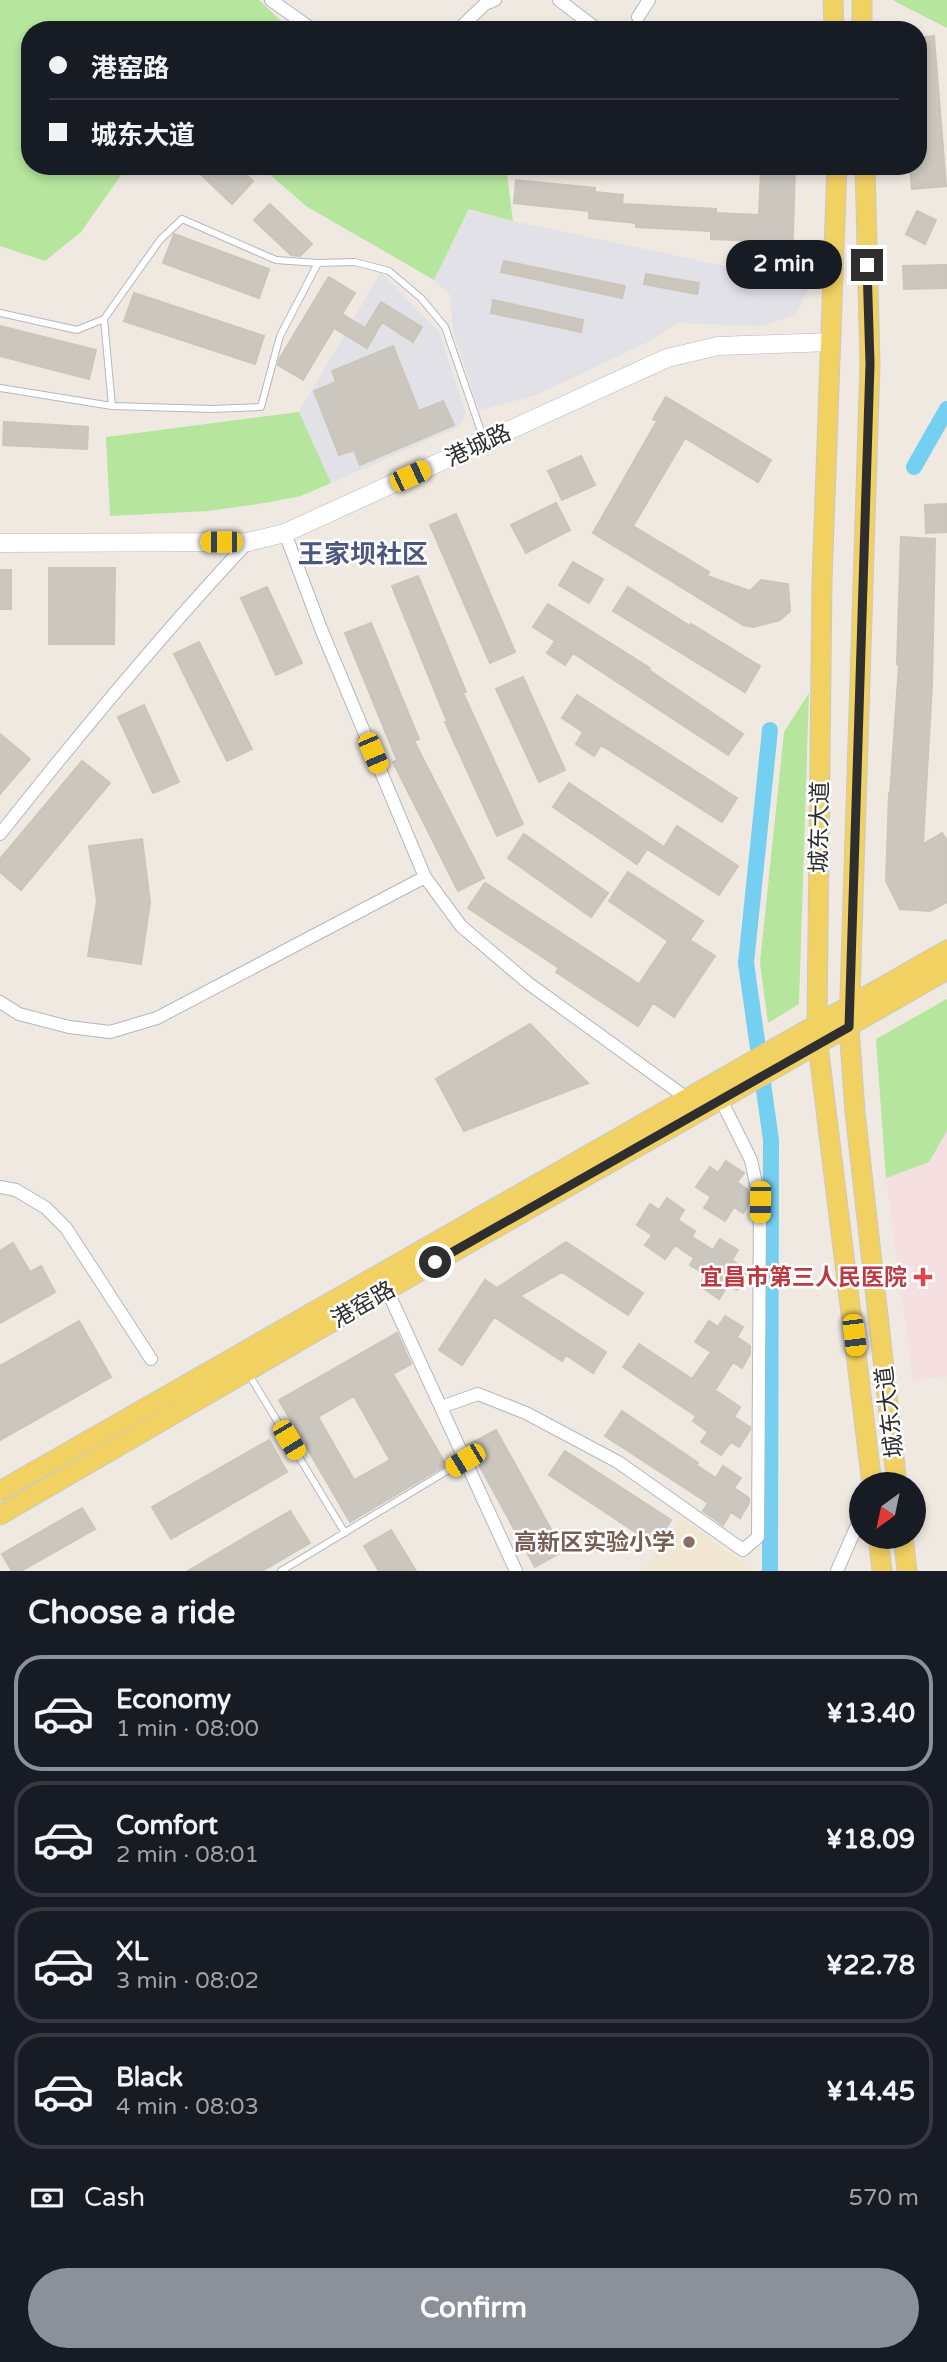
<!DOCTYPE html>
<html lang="en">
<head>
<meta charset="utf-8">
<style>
	:root { --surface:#171b24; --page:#20242c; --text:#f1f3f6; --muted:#9ea1a6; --line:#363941; --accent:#8c9099 }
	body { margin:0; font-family:"Varela Round","Noto Sans SC",sans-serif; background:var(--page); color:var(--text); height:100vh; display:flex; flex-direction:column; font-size:26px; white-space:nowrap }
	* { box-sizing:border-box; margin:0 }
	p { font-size:23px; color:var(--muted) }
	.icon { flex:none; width:38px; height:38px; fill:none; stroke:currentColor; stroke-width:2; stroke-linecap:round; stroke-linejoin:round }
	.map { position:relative; height:1571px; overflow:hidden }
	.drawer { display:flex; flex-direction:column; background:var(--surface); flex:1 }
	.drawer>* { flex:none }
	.hud { position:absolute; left:21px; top:21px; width:906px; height:154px; border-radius:28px; box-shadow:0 4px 10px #0003; display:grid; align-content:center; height:154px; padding:0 28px; background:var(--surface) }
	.needle { width:46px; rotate:213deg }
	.controls { position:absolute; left:849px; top:1472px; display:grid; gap:14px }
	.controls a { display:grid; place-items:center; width:77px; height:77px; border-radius:50%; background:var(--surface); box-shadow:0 4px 10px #0003; font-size:35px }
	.end { position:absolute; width:32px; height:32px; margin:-16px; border:9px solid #2e2e2e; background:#fff; box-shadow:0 0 0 4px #fff }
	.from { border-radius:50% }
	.bubble { position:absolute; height:49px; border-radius:24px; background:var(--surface); box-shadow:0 4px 10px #0003; font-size:23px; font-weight:700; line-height:49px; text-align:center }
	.car { position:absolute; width:21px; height:42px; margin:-21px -10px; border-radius:9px; box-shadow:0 0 5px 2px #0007; background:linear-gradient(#f5c518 24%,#345 0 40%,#f5c518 0 76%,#345 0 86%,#f5c518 0) }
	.hud b { display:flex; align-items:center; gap:24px; height:66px; font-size:26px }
	.hud b+b { border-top:2px solid var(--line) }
	.hud i { width:18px; height:18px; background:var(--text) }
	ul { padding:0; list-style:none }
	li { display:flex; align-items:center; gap:21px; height:116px; margin:0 14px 10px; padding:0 14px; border:4px solid var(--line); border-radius:28px }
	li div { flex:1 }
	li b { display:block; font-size:26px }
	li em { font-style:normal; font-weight:700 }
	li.on { border-color:var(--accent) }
	li>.icon { width:63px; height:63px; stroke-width:1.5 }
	h2 { padding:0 28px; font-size:32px; line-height:84px }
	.pay { display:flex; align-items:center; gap:18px; height:77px; padding:0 28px; font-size:26px }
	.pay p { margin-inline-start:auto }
	.primary-button { display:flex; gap:14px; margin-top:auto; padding:14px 28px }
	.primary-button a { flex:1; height:80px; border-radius:42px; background:var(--accent); color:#fff; font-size:28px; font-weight:700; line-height:80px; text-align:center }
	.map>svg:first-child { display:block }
</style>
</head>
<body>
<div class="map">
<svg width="947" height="1571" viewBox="0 0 947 1571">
	<rect width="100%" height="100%" fill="#efe9e1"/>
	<path fill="#e3e1e8" d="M470 209 513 221 810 284 796 315 762 326 678 323 648 342 536 395 479 411 453 330 450 295 434 280Z
		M381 272 439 332 466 414 458 427 331 483 299 412Z"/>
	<path fill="#f0e6d1" d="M680 1517 749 1568 748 1571H644Z"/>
	<path fill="#f5dfe0" d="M947 1131V1376L913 1381 886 1178 929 1162Z"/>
	<path fill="#b6e59e" d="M0 0H259L281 21 293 30H30V166H122L124 171 81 232 45 261 0 246Z
		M894 0H947V28L894 1Z
		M260 166H506L513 221 469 209 434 280 306 206Z
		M299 412 331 483 301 496 265 503 208 511 110 516 106 437Z
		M809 693 799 1004 768 1023 760 963 784 732Z
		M947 999V1131L929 1162 886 1178 876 1039Z"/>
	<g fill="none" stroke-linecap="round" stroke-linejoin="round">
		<path stroke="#75cff0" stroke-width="16" d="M914 467 947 409
			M770 1571 771 1140 746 963 770 730"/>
	</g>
	<path fill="#cbc7bf" stroke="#cbc5ba" stroke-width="2" fill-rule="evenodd" d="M934 36 946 186 912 189 910 166H919V38Z
		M192 166H237L253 181 232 204Z
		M761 167 795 169 792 264 758 262 759 241 711 239V231L636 227V223L589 218V211L514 203 516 180 595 188V192L623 195 622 204 716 209V213L759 215Z
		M270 204 312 244 300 256 291 255 254 220Z
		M917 211 936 220 925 244 906 234Z
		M174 234 269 269 259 298 163 263Z
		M504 261 625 286 622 298 501 272Z
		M947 265V288L904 289 903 266Z
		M646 274 699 283 697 294 644 284Z
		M329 277 355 293 342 314 365 328 381 302 422 327 413 342 382 322 367 348 334 328 303 380 278 365 280 358 322 288 329 291 323 286Z
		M134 293 264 336 255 364 124 321Z
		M493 300 583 320 581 332 491 313Z
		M0 326 96 350 89 379 0 356Z
		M393 346 419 411 443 401 454 425 360 465 354 450 339 455 314 391 336 382 332 371Z
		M666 397 771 460 758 482 685 438 633 526 709 572 707 576 750 591 761 580 788 584 790 611 780 620 753 627 743 625 593 533 657 421 653 419Z
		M4 422 88 427 87 449 3 445Z
		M581 456 595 485 562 500 548 471Z
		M556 503 570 530 526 553 511 525Z
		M947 504V532L926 533 925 505Z
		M456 514 515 652 490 663 430 525Z
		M901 537 935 539 932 685 923 844 942 833 947 841V902L930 911 900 909 886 881 889 794 890 795 899 665 897 664Z
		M573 562 603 579 589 603 559 585Z
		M49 568H115L114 644H49Z
		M0 570H11V609H0Z
		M418 576 466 692 463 693 523 824 497 836 445 722 447 721 392 586Z
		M267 587 302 663 276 675 241 598Z
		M628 587 690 626 691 624 760 666 745 692 613 611Z
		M548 604 650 668 649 670 743 734 728 755 573 653 565 665 547 653 555 641 533 627Z
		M371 623 419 739 414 741 484 878 458 891 393 762 397 760 345 633Z
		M199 642 252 749 227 761 174 654Z
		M523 677 565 770 539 782 496 689Z
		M577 695 737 798 722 822 601 745 594 756 576 744 583 732 562 718Z
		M144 705 179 782 153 793 118 717Z
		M0 734 30 759 0 794Z
		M82 761 110 783 21 890 0 872V859Z
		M569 783 664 847 677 826 738 866 719 895 647 849 637 864 553 807Z
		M524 834 608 893 591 917 508 858Z
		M142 839 150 902 141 964 88 956 97 901 89 846Z
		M628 872 703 921 690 940 715 956 674 1017 653 1003 638 1026 556 972 559 968 468 908 485 883 639 984 668 941 609 901Z
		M530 1024 588 1083 464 1131 436 1079Z
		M726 1161 744 1173 737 1182 748 1190 751 1200 743 1213 734 1207 725 1221 704 1208 711 1197 696 1187 710 1167 718 1173Z
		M667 1198 684 1210 678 1220 695 1231 692 1237 713 1250 720 1239 738 1250 732 1260 749 1272 737 1290 728 1285 719 1299 699 1285 706 1275 690 1265 694 1258 675 1245 665 1259 645 1245 652 1235 637 1225 650 1204 659 1210Z
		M566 1242 643 1293 628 1315 562 1272 520 1296 606 1352 593 1373 566 1355 562 1361 494 1317 462 1365 439 1350 485 1280 497 1288Z
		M13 1243 30 1272 41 1266 55 1292 0 1323V1251Z
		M725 1316 743 1327 737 1337 750 1346V1354L742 1368 733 1362 715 1390 740 1407 734 1417 750 1427V1430L739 1447 731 1442 721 1455 701 1442 708 1432 693 1421 696 1416 623 1367 639 1344 692 1379 711 1352 695 1342 709 1321 718 1327Z
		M79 1321 111 1377 0 1440V1366Z
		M397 1333 411 1364 393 1374 446 1465 350 1522 279 1400ZM354 1396 390 1460 354 1480 318 1417Z
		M622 1411 698 1463 696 1465 716 1478 723 1466 741 1478 734 1488 749 1498V1503L740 1518 731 1512 723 1525 703 1511 708 1503 605 1436Z
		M496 1430 563 1551 535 1567 468 1445Z
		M269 1440 287 1472 171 1539 152 1507Z
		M565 1451 671 1520 655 1545 549 1475Z
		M82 1508 95 1529 21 1571H12L2 1554Z
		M290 1511 310 1543 262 1571H188Z
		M391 1530 416 1571H379L364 1546Z"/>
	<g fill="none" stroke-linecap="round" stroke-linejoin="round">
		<g stroke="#b4b7c1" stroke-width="8">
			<path id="lane" d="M0 313 77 330 104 319 160 240 182 219 276 260 318 263 355 262 389 271 421 298 445 327 484 440
				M104 319 112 406
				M0 388 112 406 212 409 261 407 280 336 318 263
				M248 1373 345 1533
				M281 1571 465 1460"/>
		</g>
		<g stroke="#b4b7c1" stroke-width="14">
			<path id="street" d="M271 0 313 30
				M559 0 598 30
				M638 17 649 0
				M458 30 485 4 495 0
				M285 533 321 629 425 877 461 926 528 983 688 1099
				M0 834C80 733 161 635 248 542
				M0 1002 19 1014 69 1027 110 1032 157 1018 425 877
				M0 1187 16 1190 46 1208 66 1228 151 1359
				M387 1290 516 1571
				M441 1407 478 1394 526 1413 618 1462 743 1550 758 1537 760 1202 751 1160 721 1100
				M837 1571 861 1516"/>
		</g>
		<g stroke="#b4b7c1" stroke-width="19">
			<path id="secondary" d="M0 543 248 542 285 533 667 358 718 346 831 342"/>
		</g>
		<g stroke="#c9c9c9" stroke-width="21">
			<path id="primary" d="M833 0 834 30
				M862 0V30
				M837 166 822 581 817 1022 818 1045 872 1484
				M865 166 870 364 849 1027 855 1112 897 1484
				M0 1491C316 1311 631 1129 947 950
				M0 1515 387 1290 947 970
				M878 1536 882 1571
				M903 1536 907 1571"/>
		</g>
		<use href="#lane" stroke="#fff" stroke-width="6"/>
		<use href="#street" stroke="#fff" stroke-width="12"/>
		<use href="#secondary" stroke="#fff" stroke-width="18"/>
		<use href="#primary" stroke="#f2d163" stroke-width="19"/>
	</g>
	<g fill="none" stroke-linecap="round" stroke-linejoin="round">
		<path stroke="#2e2e2e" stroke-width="9" d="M435 1262 849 1027 870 364 867 265"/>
	</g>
	<path fill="#e0444e" stroke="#fff" stroke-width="2.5" d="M919.5 1266.5h7v7h7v7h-7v7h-7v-7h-7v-7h7z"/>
	<circle fill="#8d6e63" stroke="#fff" stroke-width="2.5" cx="689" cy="1542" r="7"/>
	<g text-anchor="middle" stroke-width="5" stroke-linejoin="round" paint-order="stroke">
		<g font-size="23" fill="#2e2e2e" stroke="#fff">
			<text transform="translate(478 445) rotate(-25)" y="8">港城路</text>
			<text transform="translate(819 827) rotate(-89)" y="8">城东大道</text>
			<text transform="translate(363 1304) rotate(-30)" y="8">港窑路</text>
			<text transform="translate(889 1412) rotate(-97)" y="8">城东大道</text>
		</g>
		<g font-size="23" font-weight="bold" fill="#be3a42" stroke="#fff" text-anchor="end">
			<text x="907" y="1285">宜昌市第三人民医院</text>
		</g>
		<g font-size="23" font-weight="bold" fill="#785e54" stroke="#fff" text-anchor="end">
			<text x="675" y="1550">高新区实验小学</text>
		</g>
		<g font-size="26" font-weight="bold" fill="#4d5680" stroke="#fff">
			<text x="363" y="563">王家坝社区</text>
		</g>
	</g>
</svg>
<div class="controls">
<a><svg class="needle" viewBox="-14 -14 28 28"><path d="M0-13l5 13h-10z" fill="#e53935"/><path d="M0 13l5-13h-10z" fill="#9ea1a6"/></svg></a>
</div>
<i class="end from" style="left:435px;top:1262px"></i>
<i class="end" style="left:867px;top:265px"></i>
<div class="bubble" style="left:726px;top:240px;width:116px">2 min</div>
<i class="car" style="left:410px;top:476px;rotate:65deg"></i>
<i class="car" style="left:221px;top:542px;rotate:270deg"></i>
<i class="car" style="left:373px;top:753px;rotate:157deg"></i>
<i class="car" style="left:760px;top:1202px;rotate:181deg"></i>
<i class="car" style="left:854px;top:1335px;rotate:173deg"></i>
<i class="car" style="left:289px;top:1440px;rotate:149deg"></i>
<i class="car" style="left:465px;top:1460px;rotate:239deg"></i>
<div class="hud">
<b><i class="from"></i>港窑路</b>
<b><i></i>城东大道</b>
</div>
</div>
<section class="drawer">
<h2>Choose a ride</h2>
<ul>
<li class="on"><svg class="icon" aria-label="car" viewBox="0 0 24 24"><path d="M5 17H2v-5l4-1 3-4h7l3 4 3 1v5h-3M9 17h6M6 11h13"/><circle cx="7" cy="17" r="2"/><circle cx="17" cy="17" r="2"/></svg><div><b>Economy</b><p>1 min · 08:00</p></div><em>¥13.40</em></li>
<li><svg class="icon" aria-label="car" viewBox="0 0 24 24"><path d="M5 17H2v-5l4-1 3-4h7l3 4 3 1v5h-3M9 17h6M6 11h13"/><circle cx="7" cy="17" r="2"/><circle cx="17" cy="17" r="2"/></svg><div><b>Comfort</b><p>2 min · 08:01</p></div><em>¥18.09</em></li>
<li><svg class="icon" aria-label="car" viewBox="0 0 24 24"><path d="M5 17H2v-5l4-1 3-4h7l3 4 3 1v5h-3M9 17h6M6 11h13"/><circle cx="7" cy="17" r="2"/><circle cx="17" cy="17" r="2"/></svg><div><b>XL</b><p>3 min · 08:02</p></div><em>¥22.78</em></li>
<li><svg class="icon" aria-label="car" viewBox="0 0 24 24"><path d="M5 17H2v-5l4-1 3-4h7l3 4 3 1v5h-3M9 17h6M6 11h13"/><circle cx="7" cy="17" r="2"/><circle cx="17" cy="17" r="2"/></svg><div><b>Black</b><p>4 min · 08:03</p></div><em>¥14.45</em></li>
</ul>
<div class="pay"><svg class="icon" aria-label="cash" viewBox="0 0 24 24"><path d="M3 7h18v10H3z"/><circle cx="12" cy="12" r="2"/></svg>Cash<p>570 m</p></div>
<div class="primary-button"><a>Confirm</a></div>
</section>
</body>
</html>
